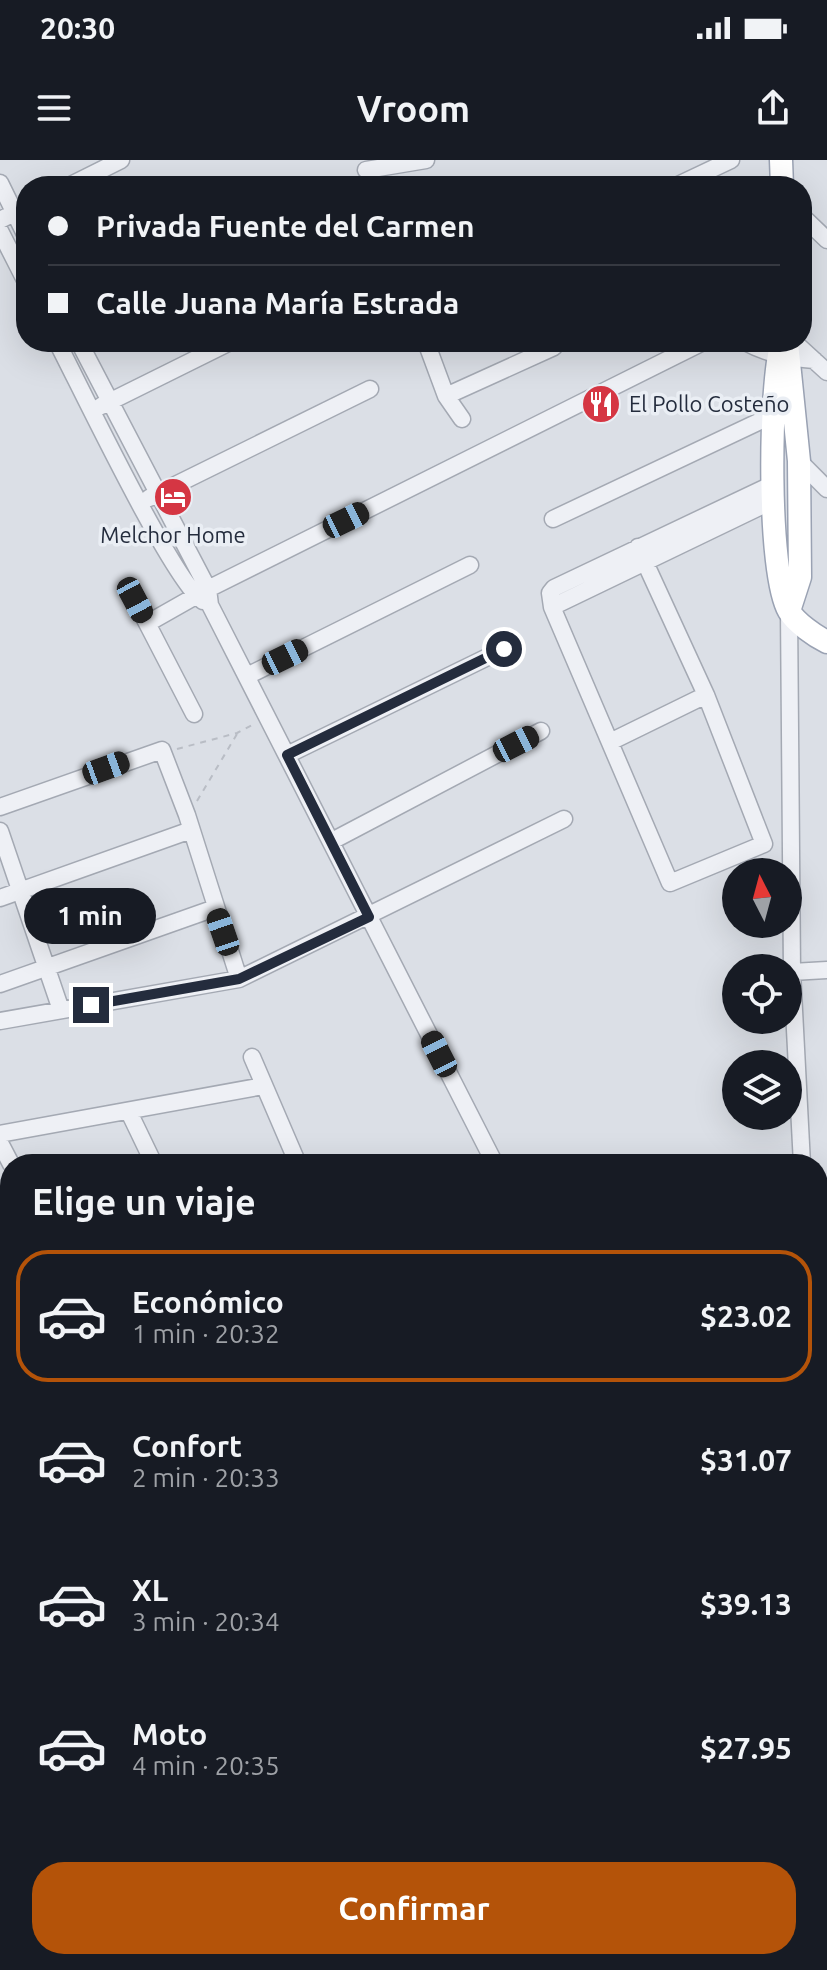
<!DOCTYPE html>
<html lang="es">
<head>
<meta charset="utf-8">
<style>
	:root { --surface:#171b24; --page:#20242c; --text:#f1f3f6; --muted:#9ea1a6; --line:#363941; --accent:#b45309 }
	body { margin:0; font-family:Ubuntu,sans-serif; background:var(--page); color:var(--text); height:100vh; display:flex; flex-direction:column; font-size:30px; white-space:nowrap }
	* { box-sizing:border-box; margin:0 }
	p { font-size:26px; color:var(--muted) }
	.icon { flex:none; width:44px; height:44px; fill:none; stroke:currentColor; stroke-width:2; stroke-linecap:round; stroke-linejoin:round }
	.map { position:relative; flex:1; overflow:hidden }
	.side { position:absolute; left:0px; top:994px; width:828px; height:816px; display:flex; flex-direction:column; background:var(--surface); border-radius:32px 32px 0 0; box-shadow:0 8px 32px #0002 }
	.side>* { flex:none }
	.guide { position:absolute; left:16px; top:16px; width:796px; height:176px; border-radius:32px; box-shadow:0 8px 32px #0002; display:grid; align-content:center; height:176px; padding:0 32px; background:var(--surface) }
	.needle { width:52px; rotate:354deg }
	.controls { position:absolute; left:722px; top:698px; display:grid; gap:16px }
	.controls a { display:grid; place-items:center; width:80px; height:80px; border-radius:50%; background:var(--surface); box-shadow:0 8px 32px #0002; font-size:40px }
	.end { position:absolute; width:36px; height:36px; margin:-18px; border:10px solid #242c3d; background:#fff; box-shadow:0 0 0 4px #fff }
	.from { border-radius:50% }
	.bubble { position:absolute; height:56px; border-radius:28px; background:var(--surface); box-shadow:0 8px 32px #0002; font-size:26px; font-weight:700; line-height:56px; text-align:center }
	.car { position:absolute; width:24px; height:48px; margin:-24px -12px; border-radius:10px; box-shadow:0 0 6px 2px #0007; background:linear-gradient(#222 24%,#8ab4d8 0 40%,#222 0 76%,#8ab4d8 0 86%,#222 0) }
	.guide b { display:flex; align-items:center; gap:28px; height:76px; font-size:30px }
	.guide b+b { border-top:2px solid var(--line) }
	.guide i { width:20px; height:20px; background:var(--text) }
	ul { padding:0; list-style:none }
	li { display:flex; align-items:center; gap:24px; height:132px; margin:0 16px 12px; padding:0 16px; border:4px solid transparent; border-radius:32px }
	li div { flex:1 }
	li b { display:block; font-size:30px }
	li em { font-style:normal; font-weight:700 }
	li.active { border-color:var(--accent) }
	li>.icon { width:72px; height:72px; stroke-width:1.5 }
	h2 { padding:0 32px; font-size:36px; line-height:96px }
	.button { display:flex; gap:16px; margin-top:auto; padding:16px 32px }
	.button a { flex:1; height:92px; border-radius:32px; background:var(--accent); color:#fff; font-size:32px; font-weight:700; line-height:92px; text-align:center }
	.status { display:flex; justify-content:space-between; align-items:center; height:56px; padding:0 40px; background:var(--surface); direction:ltr }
	.status svg { height:22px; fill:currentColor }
	header { display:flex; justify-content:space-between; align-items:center; height:104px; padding:0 32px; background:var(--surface); font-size:36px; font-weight:700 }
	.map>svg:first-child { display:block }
</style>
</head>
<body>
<div class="status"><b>20:30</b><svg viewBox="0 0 49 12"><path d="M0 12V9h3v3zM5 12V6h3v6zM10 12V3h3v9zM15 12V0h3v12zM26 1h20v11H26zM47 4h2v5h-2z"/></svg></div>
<header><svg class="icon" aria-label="menu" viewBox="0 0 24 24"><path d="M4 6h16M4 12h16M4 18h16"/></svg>Vroom<svg class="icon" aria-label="share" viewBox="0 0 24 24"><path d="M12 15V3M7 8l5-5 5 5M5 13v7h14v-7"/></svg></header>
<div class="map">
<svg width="827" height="1810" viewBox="0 0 827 1810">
	<rect width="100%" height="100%" fill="#dbdfe6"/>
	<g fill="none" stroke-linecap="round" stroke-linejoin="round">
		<path stroke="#93aac9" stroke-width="4" d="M573 1810V1800"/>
		<g stroke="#a4a9b3" stroke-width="19">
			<path id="minor" d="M366 10 426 0
				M0 23 26 76
				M69 26 121 0
				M676 26 731 0
				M802 56 827 80
				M0 60 26 47
				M0 71 26 122
				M57 182C79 224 174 424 203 441
				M79 182 208 429 210 445 495 1004
				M426 182 446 236 462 259
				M745 182C767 194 789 198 814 200
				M794 182 827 212
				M446 236 554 187
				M101 246 230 182
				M799 301 827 329
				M149 338 370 229
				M553 359 773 255
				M638 387 706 535 764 684 670 723 552 447 550 433 554 428 773 324
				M135 440 194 554
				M552 447 774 340
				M789 451 792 812 802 1004
				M148 463 208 429 703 182
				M247 516 470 405
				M610 582 706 535
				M287 595 504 489
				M0 647 162 590 187 655 239 819
				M0 671 61 850
				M332 681 541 571
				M0 738 191 670
				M792 812 827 810
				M0 824 215 748
				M0 861 239 819 564 659
				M252 897 298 1004
				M129 952 154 1004
				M0 974 263 926
				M0 983 11 1004
				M818 1080H827
				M0 1113 10 1105
				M0 1132 10 1125
				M818 1275 827 1381
				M0 1279 10 1272
				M0 1411 10 1406
				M0 1429 10 1425
				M0 1563 10 1558
				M0 1587 10 1582
				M818 1748 827 1745
				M241 1800 245 1810
				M273 1800 277 1810
				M719 1800 722 1810
				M93 1810 96 1800
				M157 1810 159 1800
				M328 1810C357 1794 389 1802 419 1810"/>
		</g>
		<g stroke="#9aa2b3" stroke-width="25">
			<path id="major" d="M781 0 782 26
				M782 182C769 225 767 413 789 451 796 463 815 476 827 482
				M787 183 799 301 800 417 789 451"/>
		</g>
		<path stroke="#b9bdc5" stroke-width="2" stroke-dasharray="6 6" stroke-linecap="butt" d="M177 589 237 573 254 564
			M197 641 237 574"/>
		<use href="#minor" stroke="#eef0f5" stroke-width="16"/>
		<use href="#major" stroke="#fff" stroke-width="22"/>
	</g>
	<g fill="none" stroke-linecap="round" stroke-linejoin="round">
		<path stroke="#242c3d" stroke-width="10" d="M91 845 239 819 369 757 287 595 504 489"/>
	</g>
	<defs>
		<g id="restaurant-disc" transform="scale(2)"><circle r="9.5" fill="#d53643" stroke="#eaeef4"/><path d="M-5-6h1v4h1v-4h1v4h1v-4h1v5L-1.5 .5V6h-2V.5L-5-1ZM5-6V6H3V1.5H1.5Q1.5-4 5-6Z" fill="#fff"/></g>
		<g id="hotel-disc" transform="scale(2)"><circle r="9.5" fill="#d53643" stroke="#eaeef4"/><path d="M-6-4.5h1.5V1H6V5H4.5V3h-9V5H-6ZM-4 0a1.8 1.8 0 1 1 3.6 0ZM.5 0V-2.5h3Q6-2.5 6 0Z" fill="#fff"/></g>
	</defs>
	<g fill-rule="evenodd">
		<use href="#restaurant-disc" x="601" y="244"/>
		<use href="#hotel-disc" x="173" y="337"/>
	</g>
	<g text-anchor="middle" stroke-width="7" stroke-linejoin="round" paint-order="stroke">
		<g font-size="22" fill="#242c3d" stroke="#eaeef4" text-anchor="start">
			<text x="629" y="252">El Pollo Costeño</text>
			<text x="173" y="383" text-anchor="middle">Melchor Home</text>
		</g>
	</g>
</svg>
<div class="controls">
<a><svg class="needle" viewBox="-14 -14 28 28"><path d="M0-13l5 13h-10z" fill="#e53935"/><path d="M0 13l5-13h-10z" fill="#9ea1a6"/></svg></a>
<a><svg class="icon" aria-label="locate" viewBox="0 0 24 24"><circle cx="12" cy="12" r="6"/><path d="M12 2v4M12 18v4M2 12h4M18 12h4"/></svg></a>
<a><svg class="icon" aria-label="layers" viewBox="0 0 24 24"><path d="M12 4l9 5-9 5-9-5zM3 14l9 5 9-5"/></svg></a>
</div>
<i class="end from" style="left:504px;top:489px"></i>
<i class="end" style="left:91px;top:845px"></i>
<div class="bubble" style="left:24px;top:728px;width:132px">1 min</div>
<i class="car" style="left:346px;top:360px;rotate:64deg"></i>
<i class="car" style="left:135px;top:440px;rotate:152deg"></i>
<i class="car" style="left:285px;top:497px;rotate:64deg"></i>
<i class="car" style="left:516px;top:584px;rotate:63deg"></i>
<i class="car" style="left:106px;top:608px;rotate:70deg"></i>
<i class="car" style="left:223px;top:772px;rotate:341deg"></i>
<i class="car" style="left:439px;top:894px;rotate:333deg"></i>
<div class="guide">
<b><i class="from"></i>Privada Fuente del Carmen</b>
<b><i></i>Calle Juana María Estrada</b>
</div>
<section class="side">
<h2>Elige un viaje</h2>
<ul>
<li class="active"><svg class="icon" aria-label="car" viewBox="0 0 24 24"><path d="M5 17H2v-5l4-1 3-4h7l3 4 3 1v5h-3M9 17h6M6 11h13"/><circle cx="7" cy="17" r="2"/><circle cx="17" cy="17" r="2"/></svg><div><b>Económico</b><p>1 min · 20:32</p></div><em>$23.02</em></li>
<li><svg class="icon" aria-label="car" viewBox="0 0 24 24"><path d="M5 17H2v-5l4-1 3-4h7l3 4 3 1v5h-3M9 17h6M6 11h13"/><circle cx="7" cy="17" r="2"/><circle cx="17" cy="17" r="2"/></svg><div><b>Confort</b><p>2 min · 20:33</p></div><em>$31.07</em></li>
<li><svg class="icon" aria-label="car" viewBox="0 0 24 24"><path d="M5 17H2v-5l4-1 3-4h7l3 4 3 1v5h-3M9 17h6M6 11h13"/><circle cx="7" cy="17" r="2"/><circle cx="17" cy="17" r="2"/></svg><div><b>XL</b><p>3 min · 20:34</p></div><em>$39.13</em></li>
<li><svg class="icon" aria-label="car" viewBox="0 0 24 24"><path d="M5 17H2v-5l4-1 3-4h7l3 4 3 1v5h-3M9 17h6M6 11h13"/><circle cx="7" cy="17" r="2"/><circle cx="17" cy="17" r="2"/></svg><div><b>Moto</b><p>4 min · 20:35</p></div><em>$27.95</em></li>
</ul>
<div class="button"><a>Confirmar</a></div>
</section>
</div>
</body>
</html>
